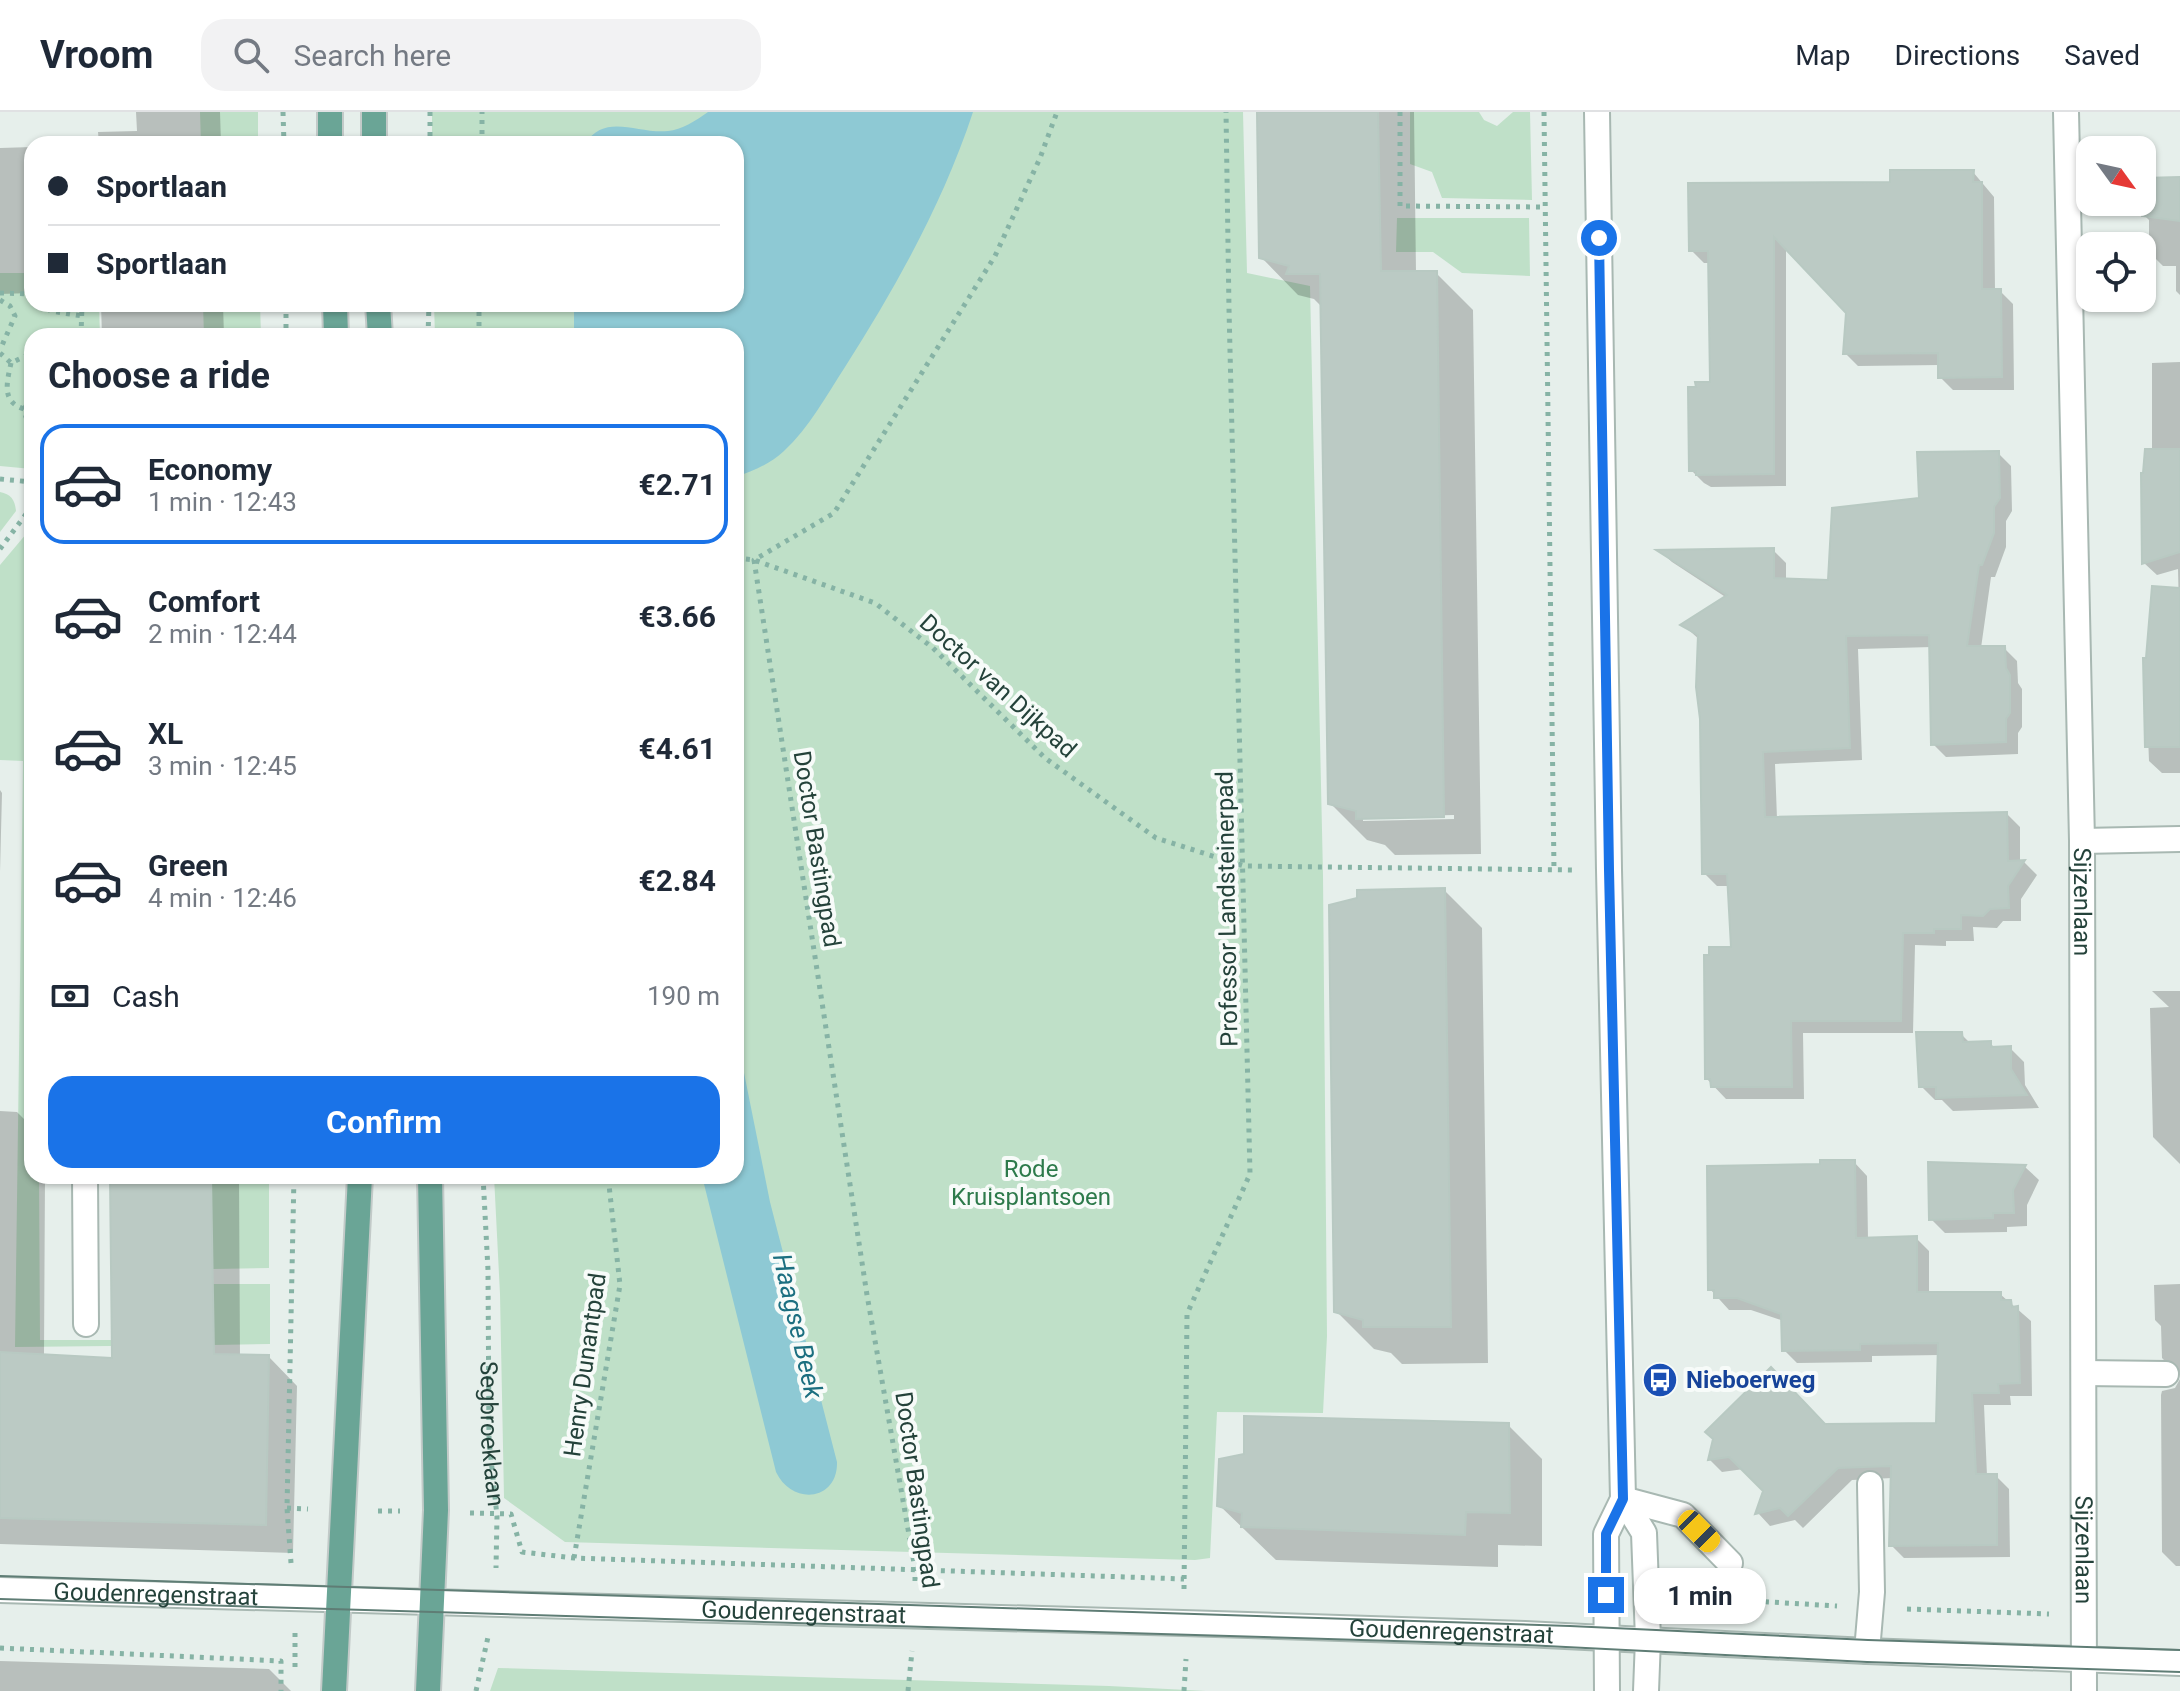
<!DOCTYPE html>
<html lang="en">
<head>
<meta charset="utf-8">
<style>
	:root { --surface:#fff; --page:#f2f2f3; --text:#1f2937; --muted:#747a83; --line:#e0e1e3; --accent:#1a73e8 }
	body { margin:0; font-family:Roboto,sans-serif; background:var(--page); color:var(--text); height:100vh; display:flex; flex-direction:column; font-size:30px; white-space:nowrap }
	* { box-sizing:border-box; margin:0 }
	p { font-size:26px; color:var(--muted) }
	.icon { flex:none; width:44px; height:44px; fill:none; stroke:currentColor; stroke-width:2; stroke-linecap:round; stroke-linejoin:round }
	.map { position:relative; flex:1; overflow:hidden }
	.sheet { position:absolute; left:24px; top:216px; width:720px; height:856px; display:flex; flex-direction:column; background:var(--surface); border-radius:24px; box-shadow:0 2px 6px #0004 }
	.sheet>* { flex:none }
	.hud { position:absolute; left:24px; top:24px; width:720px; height:176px; border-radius:24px; box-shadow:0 2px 6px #0004; display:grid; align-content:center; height:176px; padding:0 24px; background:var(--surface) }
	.needle { width:52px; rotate:123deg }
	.fabs { position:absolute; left:2076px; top:24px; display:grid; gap:16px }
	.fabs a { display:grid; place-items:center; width:80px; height:80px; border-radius:16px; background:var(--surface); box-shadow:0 2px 6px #0004; font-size:40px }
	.end { position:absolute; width:36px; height:36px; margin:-18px; border:10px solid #1a73e8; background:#fff; box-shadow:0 0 0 4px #fff }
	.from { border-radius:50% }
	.bubble { position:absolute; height:56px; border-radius:24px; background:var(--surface); box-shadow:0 2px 6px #0004; font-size:26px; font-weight:700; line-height:56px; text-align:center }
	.car { position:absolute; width:24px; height:48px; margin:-24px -12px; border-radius:10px; box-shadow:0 0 6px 2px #0007; background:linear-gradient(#f5c518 24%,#345 0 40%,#f5c518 0 76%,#345 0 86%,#f5c518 0) }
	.hud b { display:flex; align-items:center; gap:28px; height:76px; font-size:30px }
	.hud b+b { border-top:2px solid var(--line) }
	.hud i { width:20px; height:20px; background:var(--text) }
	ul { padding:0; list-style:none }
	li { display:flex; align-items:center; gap:24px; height:120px; margin:0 16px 12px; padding:0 8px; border:4px solid transparent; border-radius:24px }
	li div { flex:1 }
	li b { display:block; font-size:30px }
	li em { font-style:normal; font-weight:700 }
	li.active { border-color:var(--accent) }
	li>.icon { width:72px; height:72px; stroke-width:1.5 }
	h2 { padding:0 24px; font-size:36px; line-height:96px }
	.pay { display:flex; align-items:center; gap:20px; height:88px; padding:0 24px; font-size:30px }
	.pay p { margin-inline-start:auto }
	.cta { display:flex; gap:16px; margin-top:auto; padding:16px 24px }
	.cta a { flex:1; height:92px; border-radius:24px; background:var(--accent); color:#fff; font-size:32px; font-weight:700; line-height:92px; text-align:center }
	header { display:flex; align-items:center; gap:48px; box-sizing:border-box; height:112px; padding:0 40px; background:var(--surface); border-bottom:2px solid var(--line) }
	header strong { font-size:38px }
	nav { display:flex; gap:44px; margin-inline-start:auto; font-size:28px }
	.search { width:560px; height:72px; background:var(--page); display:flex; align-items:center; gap:20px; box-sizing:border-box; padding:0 28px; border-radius:24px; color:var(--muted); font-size:30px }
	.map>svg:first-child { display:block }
</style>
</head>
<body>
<header>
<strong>Vroom</strong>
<div class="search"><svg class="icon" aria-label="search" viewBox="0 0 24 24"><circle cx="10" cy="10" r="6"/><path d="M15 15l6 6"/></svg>Search here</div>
<nav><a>Map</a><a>Directions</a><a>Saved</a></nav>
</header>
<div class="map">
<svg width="2180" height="1579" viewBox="0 0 2180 1579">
	<rect width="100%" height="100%" fill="#e6efeb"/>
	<path fill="#bfe0c8" d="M200 0H258V32H201Z
		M432 0H1243L1247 161 1310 174 1323 763 1327 1224 1323 1301 1217 1300 1210 1446 1195 1448 565 1430 504 1386 500 1182 494 1064H736V224H435L434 192H736V32H432Z
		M1410 0H1479L1484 8 1497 14 1513 0H1530L1532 88 1442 86 1432 60 1410 52Z
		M1397 106H1529L1530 164 1462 161 1433 140H1396Z
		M0 161H32V192H99L100 224H32V357L0 354Z
		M203 192H260L261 224H204Z
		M0 380C11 382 15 388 16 399L0 420Z
		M32 415V1064H39L40 1228H112L111 1234 15 1235 23 649 0 648V453Z
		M211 1064H269V1156L212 1157Z
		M212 1172H270V1232L212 1233Z
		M498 1556 1109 1574 1206 1579H490Z"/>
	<path fill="#8ec9d4" d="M708 0H973C943 91 896 175 845 255 826 284 809 316 784 339 770 352 753 359 736 365V224H574V192H736V32H585C605 0 637 22 668 19 681 18 697 8 708 0Z
		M736 921 770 1090 837 1350C838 1389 792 1394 776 1360L702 1064H736Z"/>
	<path fill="#0003" fill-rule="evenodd" d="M136 0H220L221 32H99L98 20 137 19Z
		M1259 0H1414L1416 161H1436L1473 198 1481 742 1395 743 1385 733 1367 728 1330 691 1323 196 1314 187 1298 183 1261 145ZM1454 703V707L1363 709V705Z
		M32 35V181L0 182V36Z
		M1973 60 1994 85 1995 179H2000L2013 192 2014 278H1953L1940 265V253L1858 254 1845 241 1848 200 1786 135V374L1711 375 1704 371 1691 358 1712 272 1710 151H1704L1691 138 1892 72Z
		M2180 67V183L2176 179V154H2163L2149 140V108L2144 103Z
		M101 192H223L224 224H102Z
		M2180 250V542L2178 457 2157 463 2144 451 2152 339V251Z
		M1998 341 2011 354 2012 399 2006 409V435L1995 465H1991L1981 536H2004L2017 549 2018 571 2022 577V615L2018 621V642L1946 645 1933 632 1932 535 1858 537 1862 648 1775 652 1777 707 2007 702 2020 715V750H2024L2037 763 2021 787V809H2003L1997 816 1973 815 1974 829H1946V834L1915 833 1913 921H1803L1804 987H1726L1707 967 1733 837 1730 774H1717L1704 761 1700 528 1683 513 1727 486 1672 450 1661 440 1773 438 1786 451V468L1829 470 1921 388Z
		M2180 544V661H2162L2149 649 2145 547Z
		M0 678 2 681 0 760Z
		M1444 778 1482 816 1488 1251 1402 1252 1391 1241 1374 1237 1336 1199Z
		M2152 879H2180V1052L2153 1025 2150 896 2169 895Z
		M1961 922 1971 932 1990 931 1995 936H2010L2024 950 2025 973 2039 996 1953 999 1942 988H1935L1921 974Z
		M0 999 17 1000 32 1015V1064H45L44 1244 114 1248 112 1064H239L240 1244 269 1245 297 1274 293 1441 0 1432Z
		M1854 1050 1867 1064 1868 1128 1916 1126 1929 1139V1182H2000L2031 1209 2032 1284H2010L2011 1293H1984L1987 1364H1996L2009 1377 2010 1445 1904 1446 1891 1433 1892 1366 1852 1368 1803 1416 1795 1408 1770 1414 1758 1401 1766 1379 1744 1357 1722 1360 1710 1348 1825 1314 1938 1313 1940 1243 1872 1244V1250L1797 1251 1784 1238V1209L1751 1198H1729L1710 1177 1822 1054Z
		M2025 1055 2039 1068 2027 1093V1114L2007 1115V1120L1945 1121 1931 1107Z
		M2180 1172V1261L2176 1260 2162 1246 2161 1214 2155 1208 2154 1173Z
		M2180 1267V1454H2176L2162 1440 2161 1283 2162 1279 2175 1276Z
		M1508 1313 1542 1347V1434L1498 1433V1455L1276 1448 1219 1393Z
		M0 1549 269 1557 291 1579H0Z"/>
	<path fill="#bbcac4" stroke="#b8c9c2" stroke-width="2" d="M1257 0H1378L1381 159H1437L1444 705 1356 707V699L1328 692 1320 162H1286L1289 154 1259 146Z
		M1890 58H1974L1973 70H1982V177H2001L2002 265 1938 266V241L1843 242 1846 201 1774 125V362L1696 363V359H1689L1688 275H1696L1695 270H1710L1708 139H1689L1688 71 1890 70Z
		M2180 65V109L2142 104 2144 66Z
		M2145 337H2180V440L2142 452 2141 361H2143Z
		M1999 339 2000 386 1994 395V421L1982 453H1979L1967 534H2005L2006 556 2010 563V601L2006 607V630L1931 633 1929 523 1846 524 1850 636 1763 640 1765 705 2007 700 2008 749 2025 748 2008 774 2009 796 1990 797 1983 804 1961 803V817H1934V821H1903L1901 909H1791L1792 975H1711L1710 967H1705L1704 843H1709V835H1731L1727 762H1702L1700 607 1696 575 1698 523 1680 513 1727 483 1656 438 1774 436V466L1828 468 1832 396 1919 386 1917 340Z
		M2152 474 2180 476V635H2145L2143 546H2146Z
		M1445 776 1451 1215H1363V1208L1334 1200 1329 793 1357 786V778Z
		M1916 920H1962L1963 930 1991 929V935L2011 934V957L2027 983 1936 986V975H1919Z
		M1820 1048H1855L1856 1126 1917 1124V1180H2001V1188H2011L2012 1195 2018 1194 2020 1271 1998 1272 1999 1281H1972L1976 1362H1997V1433L1889 1434 1891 1354 1838 1356 1788 1404 1780 1396 1755 1402 1763 1379 1729 1345 1708 1348 1713 1327 1705 1320 1771 1255 1825 1312 1936 1311 1938 1231 1860 1232V1238L1782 1239 1781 1202 1737 1186H1714V1178H1708L1707 1054 1820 1052Z
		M1928 1050 2026 1053 2013 1078 2014 1101H1993V1106L1929 1108Z
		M110 1064H211L214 1242 269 1243 266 1413 0 1406V1240L112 1246Z
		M1244 1304 1509 1311 1510 1401 1466 1400 1465 1423 1241 1415 1242 1401 1217 1394 1219 1347 1244 1342Z"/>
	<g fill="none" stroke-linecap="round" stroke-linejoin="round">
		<g stroke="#a8b8b2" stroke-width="28">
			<g id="minor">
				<path d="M1597 0 1609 758 1623 1387 1606 1422 1607 1579"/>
				<path id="s2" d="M2066 0 2082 729 2084 1579"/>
				<path d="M2082 729 2180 727"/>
				<path d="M85 1064 86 1212"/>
				<path d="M2084 1261 2166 1262"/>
				<path d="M1623 1387 1644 1421 1648 1527 1646 1579"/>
				<path d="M1623 1387 1683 1403 1730 1451"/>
				<path id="s3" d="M0 1478 1183 1511 1525 1522 1867 1539 2180 1551"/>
				<path d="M1867 1539 1872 1480 1870 1372"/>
			</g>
		</g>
		<g stroke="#c2cac8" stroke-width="28">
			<path id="major" d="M330 0V32
				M374 0V32
				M335 192 336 224
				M378 192 380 224
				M334 1579 360 1064
				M428 1579 436 1398 430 1064"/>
		</g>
		<g stroke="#86b3a5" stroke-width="5" stroke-dasharray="4 6" stroke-linecap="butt">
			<path d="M283 0 284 32"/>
			<path d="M430 0V32"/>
			<path d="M1400 0V94L1546 95"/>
			<path d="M1544 0 1554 758"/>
			<path d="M482 32V0"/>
			<path d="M0 181 32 182"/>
			<path d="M0 188 10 194 15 204 0 238"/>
			<path d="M38 192 51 199 82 204"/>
			<path d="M286 192V224"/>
			<path d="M81 224 82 192"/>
			<path d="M428 224 429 192"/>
			<path d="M479 224V192"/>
			<path d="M0 241 11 251 32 241"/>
			<path d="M11 251C7 270 1 290 24 297"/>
			<path d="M32 286 24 297 26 305 32 311"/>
			<path d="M0 367 32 370"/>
			<path d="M0 437 32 394"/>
			<path d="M736 446 754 448 875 491 933 536 1045 646 1156 726 1244 754 1573 758"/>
			<path id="s1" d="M483 1064 488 1158 489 1328 497 1404 496 1456"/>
			<path d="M287 1396 308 1397"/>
			<path d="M378 1399H400"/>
			<path d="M470 1401 511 1402 522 1440 574 1446 1184 1467"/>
			<path d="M574 1446 620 1173 608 1064"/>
			<path d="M291 1451 287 1396 294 1064"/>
			<path d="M915 1469V1457L867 1183 754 448 834 401 995 144 1040 46 1057 0"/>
			<path d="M1184 1477 1187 1202 1250 1062 1229 197 1226 0"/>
			<path d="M1735 1488 1837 1494"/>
			<path d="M1907 1497 2049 1502"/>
			<path d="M295 1521V1555"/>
			<path d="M0 1536 281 1549V1579"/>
			<path d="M476 1579 488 1525"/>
			<path d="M908 1579 912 1539"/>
			<path d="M1184 1579 1186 1547"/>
		</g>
		<use href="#minor" stroke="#fff" stroke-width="24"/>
		<use href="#major" stroke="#6aa596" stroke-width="24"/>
		<path stroke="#5f7d75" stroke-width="2" d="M0 1464 1570 1514 1868 1528 2180 1538
			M0 1487 1526 1533 1867 1550 2180 1560"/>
	</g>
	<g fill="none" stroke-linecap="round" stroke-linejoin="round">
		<path stroke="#1a73e8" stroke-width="10" d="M1599 126 1609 758 1623 1387 1606 1422V1483"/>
	</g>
	<defs>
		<g id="bus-disc" transform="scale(1.8)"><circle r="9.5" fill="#1a4fb4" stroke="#f7fbf9"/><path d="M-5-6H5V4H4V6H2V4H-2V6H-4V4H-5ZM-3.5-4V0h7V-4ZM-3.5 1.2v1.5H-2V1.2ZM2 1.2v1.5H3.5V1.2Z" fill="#fff"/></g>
	</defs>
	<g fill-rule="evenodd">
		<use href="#bus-disc" x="1660" y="1268"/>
	</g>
	<g text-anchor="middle" stroke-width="8" stroke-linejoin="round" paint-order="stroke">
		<g font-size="24" fill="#24423a" stroke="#f7fbf9">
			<text transform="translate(998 574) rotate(42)" y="8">Doctor van Dijkpad</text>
			<text transform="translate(817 737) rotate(81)" y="8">Doctor Bastingpad</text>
			<text dy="8" stroke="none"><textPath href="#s2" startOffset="790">Sijzenlaan</textPath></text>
			<text transform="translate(1227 797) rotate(-91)" y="8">Professor Landsteinerpad</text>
			<text transform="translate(585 1253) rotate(-82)" y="8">Henry Dunantpad</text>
			<text dy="8" stroke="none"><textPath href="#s1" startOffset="258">Segbroeklaan</textPath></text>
			<text transform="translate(917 1378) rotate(82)" y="8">Doctor Bastingpad</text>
			<text dy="8" stroke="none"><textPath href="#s2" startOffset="1438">Sijzenlaan</textPath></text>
			<text dy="8" stroke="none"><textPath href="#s3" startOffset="156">Goudenregenstraat</textPath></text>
			<text dy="8" stroke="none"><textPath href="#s3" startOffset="804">Goudenregenstraat</textPath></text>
			<text dy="8" stroke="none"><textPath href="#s3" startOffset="1452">Goudenregenstraat</textPath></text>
		</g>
		<g font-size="24" fill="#2d7a4b" stroke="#f7fbf9">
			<text x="1031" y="1065">Rode<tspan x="1031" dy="28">Kruisplantsoen</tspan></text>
		</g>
		<g font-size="24" font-weight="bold" fill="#164399" stroke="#f7fbf9" text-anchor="start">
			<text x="1686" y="1276">Nieboerweg</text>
		</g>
		<g font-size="26" font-style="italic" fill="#1c6f80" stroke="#f7fbf9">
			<text transform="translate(798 1214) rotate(77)" y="9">Haagse Beek</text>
		</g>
	</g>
</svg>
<div class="fabs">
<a><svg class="needle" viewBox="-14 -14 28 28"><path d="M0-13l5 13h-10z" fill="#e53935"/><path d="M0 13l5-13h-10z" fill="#747a83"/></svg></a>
<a><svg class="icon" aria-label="locate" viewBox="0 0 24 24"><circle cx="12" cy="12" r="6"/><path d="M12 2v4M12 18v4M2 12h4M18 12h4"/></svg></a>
</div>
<i class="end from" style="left:1599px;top:126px"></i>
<i class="end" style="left:1606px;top:1483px"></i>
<div class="bubble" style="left:1634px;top:1456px;width:132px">1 min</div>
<i class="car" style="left:1699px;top:1419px;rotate:135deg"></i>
<div class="hud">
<b><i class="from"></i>Sportlaan</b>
<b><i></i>Sportlaan</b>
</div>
<section class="sheet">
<h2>Choose a ride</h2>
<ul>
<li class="active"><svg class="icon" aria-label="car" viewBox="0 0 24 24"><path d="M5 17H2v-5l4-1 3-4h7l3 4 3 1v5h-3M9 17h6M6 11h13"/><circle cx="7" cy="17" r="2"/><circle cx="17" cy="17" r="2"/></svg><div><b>Economy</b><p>1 min · 12:43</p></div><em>€2.71</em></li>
<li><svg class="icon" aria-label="car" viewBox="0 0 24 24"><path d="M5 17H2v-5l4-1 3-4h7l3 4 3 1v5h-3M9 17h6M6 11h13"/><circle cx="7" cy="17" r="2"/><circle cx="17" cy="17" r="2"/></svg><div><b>Comfort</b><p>2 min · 12:44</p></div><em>€3.66</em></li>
<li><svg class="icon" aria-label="car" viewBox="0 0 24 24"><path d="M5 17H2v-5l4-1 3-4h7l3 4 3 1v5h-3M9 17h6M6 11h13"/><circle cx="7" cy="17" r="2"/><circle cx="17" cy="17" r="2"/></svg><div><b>XL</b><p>3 min · 12:45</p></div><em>€4.61</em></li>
<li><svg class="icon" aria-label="car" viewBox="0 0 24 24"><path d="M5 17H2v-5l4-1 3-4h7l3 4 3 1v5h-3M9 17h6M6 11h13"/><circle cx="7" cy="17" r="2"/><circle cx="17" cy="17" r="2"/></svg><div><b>Green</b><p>4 min · 12:46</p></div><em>€2.84</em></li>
</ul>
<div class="pay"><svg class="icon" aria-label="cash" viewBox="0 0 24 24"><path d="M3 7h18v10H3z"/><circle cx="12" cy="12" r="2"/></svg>Cash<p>190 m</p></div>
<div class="cta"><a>Confirm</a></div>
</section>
</div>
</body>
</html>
